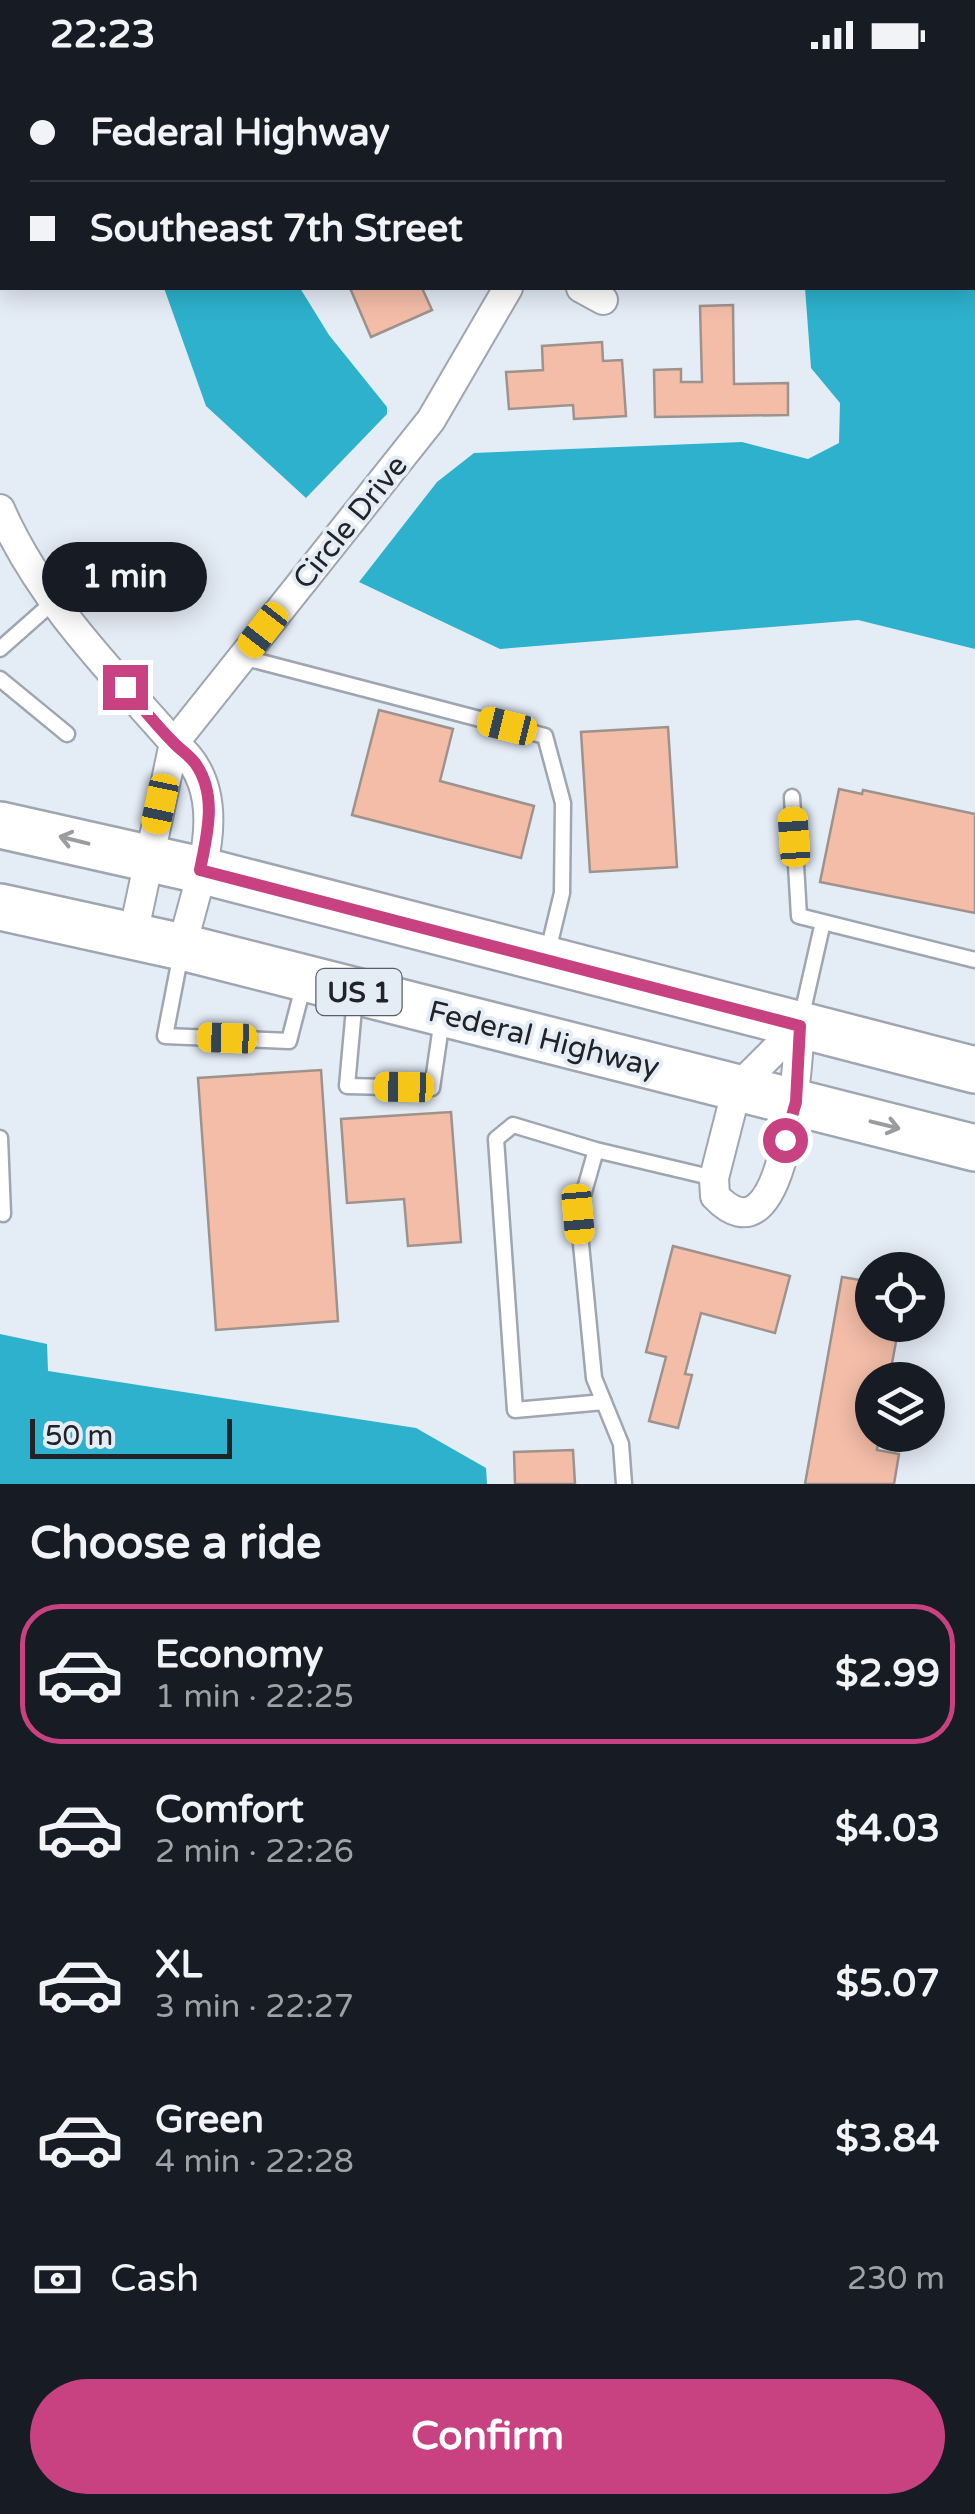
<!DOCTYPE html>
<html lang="en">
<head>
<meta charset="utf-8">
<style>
	:root { --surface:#171b24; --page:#242831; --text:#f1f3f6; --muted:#9ea1a6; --line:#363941; --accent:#c84181 }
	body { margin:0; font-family:"Varela Round",sans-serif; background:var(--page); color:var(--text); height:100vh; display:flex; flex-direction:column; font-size:38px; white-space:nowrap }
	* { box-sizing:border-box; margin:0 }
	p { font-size:32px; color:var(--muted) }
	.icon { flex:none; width:55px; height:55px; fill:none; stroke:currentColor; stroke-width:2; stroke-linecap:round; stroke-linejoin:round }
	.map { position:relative; height:1414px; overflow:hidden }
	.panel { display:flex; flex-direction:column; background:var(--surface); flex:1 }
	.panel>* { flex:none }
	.guide { position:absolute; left:0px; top:0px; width:975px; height:220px; box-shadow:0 5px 25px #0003; display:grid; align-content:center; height:220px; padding:0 30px; background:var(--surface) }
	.fabs { position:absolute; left:855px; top:1182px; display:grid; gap:20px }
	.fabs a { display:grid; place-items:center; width:90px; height:90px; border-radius:50%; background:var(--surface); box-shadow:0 5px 25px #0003; font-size:50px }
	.scale { position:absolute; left:30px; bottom:25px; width:202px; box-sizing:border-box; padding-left:10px; border:5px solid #202327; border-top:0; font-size:28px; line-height:35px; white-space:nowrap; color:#202327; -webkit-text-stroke:8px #e4ecf6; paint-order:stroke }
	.end { position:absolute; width:45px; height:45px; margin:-22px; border:12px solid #c84181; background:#fff; box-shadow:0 0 0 5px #fff }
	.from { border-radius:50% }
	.bubble { position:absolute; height:70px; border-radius:35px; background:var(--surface); box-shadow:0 5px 25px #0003; font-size:32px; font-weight:700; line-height:70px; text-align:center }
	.car { position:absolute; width:30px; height:60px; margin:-30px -15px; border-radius:12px; box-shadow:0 0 8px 2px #0007; background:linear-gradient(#f5c518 24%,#345 0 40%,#f5c518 0 76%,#345 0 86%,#f5c518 0) }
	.guide b { display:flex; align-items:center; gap:35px; height:95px; font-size:38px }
	.guide b+b { border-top:2px solid var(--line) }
	.guide i { width:25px; height:25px; background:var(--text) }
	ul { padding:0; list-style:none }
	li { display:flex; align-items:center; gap:30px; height:140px; margin:0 20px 15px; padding:0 10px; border:5px solid transparent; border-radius:40px }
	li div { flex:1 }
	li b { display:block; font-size:38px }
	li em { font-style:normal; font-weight:700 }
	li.selected { border-color:var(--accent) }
	li>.icon { width:90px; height:90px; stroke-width:1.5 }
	h2 { padding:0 30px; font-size:45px; line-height:120px }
	.pay { display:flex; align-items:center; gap:25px; height:110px; padding:0 30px; font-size:38px }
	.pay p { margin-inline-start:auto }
	.primary-button { display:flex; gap:20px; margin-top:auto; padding:20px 30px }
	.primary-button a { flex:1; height:115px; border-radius:60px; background:var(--accent); color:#fff; font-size:40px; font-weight:700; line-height:115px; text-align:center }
	.status { display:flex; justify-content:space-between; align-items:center; height:70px; padding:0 50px; background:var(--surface); direction:ltr }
	.status svg { height:28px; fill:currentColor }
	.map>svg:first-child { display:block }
</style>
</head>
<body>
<div class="status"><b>22:23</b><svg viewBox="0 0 49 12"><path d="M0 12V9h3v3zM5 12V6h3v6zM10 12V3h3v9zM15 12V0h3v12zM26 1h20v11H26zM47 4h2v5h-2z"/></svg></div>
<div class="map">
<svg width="975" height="1414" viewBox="0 0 975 1414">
	<rect width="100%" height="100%" fill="#e4ecf6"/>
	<path fill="#2db1cd" d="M623 0H975V579L858 550 500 579 359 512 437 412 474 383 742 372 808 389 839 373 840 333 811 298 805 218H972V2Z
		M164 218H300L329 265 387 337V344L306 428 206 336Z
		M0 1264 47 1274 48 1301 416 1358 486 1398 487 1414H0Z"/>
	<path fill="#f3bda8" stroke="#9e928d" stroke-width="2.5" d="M350 218H422L432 240 371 267Z
		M733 235 734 314 788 313V345L655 347 654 300 681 299V312H702L700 236Z
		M602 272 603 291 622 290 626 346 574 349 573 335 509 339 506 302 543 300 542 276Z
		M379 640 453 659 440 711 534 736 521 788 352 745Z
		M668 657 677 797 590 802 581 662Z
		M839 719 862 724 863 720 975 744V843L820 812Z
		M321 1000 338 1251 216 1260 198 1008Z
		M451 1042 461 1172 408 1176 404 1129 347 1133 341 1049Z
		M673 1176 790 1206 775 1263 701 1243 685 1304 692 1305 678 1358 649 1351 666 1287 646 1282Z
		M842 1207 872 1212V1255H899L889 1310H872V1365H879L877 1380 899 1384 894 1414H805Z
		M573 1380 575 1414H515L514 1382Z"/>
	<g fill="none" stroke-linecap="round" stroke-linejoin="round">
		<g stroke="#9fa6b0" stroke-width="19">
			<path id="service" d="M0 579 52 533
				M242 587 545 666 563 733 562 823 547 885
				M0 609 67 664
				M792 727 799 846 975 890
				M181 883 165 966 289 971 304 913
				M355 927 347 1016 432 1018 442 949
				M801 949 823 852
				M0 1068 3 1144
				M596 1080 513 1055 496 1069 515 1340 604 1332
				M624 1414 621 1374 594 1308 578 1143 596 1080 714 1108"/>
		</g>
		<g stroke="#9fa6b0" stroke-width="32">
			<path id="minor" d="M581 218 603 230
				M0 439C40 530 109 599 174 673 237 723 197 812 182 877
				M133 865 174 673 431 350 508 218
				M800 955C798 989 787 1202 715 1126L714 1108 737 1018Z"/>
		</g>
		<g stroke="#9fa6b0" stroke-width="50">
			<path id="primary" d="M0 755 200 800 975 1000
				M0 837 182 877 975 1078"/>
		</g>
		<use href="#service" stroke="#fff" stroke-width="14"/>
		<use href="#minor" stroke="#fff" stroke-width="28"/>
		<use href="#primary" stroke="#fff" stroke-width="45"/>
	</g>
	<defs><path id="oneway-shaft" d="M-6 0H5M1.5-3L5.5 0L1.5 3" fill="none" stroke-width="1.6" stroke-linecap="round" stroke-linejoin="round" transform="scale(2.5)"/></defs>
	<g stroke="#9b9c9e">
		<use href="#oneway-shaft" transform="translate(74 770) rotate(-166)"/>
		<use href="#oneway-shaft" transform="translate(885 1055) rotate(14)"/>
	</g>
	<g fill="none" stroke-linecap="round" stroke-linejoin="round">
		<path stroke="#c84181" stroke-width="12" d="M125 617C140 635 155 654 172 671 179 679 188 684 195 693 218 725 207 765 200 800L800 956 796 1032 785 1070"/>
	</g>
	<g text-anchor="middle" stroke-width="8" stroke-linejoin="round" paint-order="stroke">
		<rect fill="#e4ecf6" stroke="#5b5f65" stroke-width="2.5" x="316.5" y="899" width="85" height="46" rx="8"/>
		<g font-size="28" font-weight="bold" fill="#202327">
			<text x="359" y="932">US 1</text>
		</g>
		<g font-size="30" fill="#202327" stroke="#e4ecf6">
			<text transform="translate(350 452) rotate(-51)" y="10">Circle Drive</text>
			<text transform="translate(544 969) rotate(14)" y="10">Federal Highway</text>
		</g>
	</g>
</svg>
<div class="fabs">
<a><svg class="icon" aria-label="locate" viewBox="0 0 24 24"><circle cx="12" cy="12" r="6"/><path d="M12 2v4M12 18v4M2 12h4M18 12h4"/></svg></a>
<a><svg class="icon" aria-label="layers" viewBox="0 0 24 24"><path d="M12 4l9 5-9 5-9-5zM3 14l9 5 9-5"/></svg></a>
</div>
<div class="scale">50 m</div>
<i class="end from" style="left:785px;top:1070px"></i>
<i class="end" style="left:125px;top:617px"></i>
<div class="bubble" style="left:42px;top:472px;width:165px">1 min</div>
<i class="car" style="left:263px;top:560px;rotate:218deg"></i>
<i class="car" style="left:507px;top:656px;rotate:284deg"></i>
<i class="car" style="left:160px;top:734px;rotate:192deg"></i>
<i class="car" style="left:794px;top:767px;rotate:356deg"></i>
<i class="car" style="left:227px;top:968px;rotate:272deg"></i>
<i class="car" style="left:404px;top:1017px;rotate:271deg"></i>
<i class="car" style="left:578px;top:1144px;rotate:175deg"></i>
<div class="guide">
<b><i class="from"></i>Federal Highway</b>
<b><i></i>Southeast 7th Street</b>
</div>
</div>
<section class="panel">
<h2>Choose a ride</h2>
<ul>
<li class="selected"><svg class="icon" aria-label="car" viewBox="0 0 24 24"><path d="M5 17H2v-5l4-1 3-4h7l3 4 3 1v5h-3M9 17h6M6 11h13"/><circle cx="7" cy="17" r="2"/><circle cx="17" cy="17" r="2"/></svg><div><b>Economy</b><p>1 min · 22:25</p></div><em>$2.99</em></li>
<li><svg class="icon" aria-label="car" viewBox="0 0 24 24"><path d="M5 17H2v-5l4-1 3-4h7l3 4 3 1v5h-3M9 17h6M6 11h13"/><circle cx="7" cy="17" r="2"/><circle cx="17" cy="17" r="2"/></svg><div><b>Comfort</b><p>2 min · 22:26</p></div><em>$4.03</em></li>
<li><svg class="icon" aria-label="car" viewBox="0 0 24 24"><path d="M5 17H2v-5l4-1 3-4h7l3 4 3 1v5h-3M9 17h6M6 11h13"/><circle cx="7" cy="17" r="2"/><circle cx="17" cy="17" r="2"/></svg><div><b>XL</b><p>3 min · 22:27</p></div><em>$5.07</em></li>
<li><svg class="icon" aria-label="car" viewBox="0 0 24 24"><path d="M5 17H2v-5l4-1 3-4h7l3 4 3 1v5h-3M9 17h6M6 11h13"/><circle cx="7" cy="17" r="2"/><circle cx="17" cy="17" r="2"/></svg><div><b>Green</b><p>4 min · 22:28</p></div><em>$3.84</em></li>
</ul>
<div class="pay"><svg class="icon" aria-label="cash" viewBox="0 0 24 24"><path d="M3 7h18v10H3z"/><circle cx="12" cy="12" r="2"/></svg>Cash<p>230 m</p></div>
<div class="primary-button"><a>Confirm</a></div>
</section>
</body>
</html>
